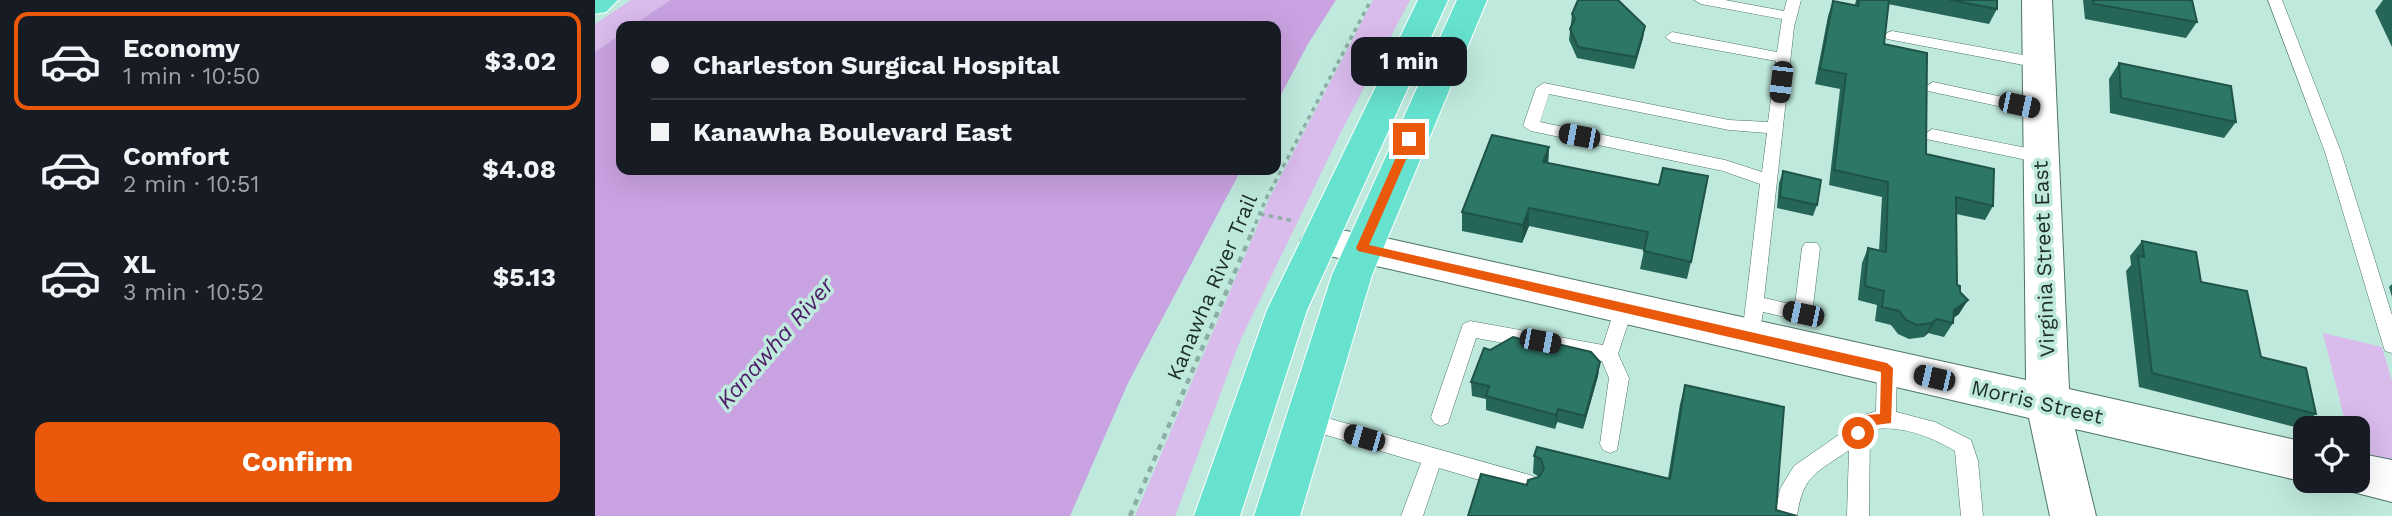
<!DOCTYPE html>
<html lang="en">
<head>
<meta charset="utf-8">
<style>
	:root { --surface:#171b24; --page:#242831; --text:#f1f3f6; --muted:#9ea1a6; --line:#363941; --accent:#ea580c }
	body { margin:0; font-family:"Work Sans",sans-serif; background:var(--page); color:var(--text); height:100vh; display:flex; flex-direction:column; font-size:26px; white-space:nowrap }
	* { box-sizing:border-box; margin:0 }
	p { font-size:23px; color:var(--muted) }
	.icon { flex:none; width:38px; height:38px; fill:none; stroke:currentColor; stroke-width:2; stroke-linecap:round; stroke-linejoin:round }
	.map { position:relative; flex:1; overflow:hidden }
	.drawer { display:flex; flex-direction:column; background:var(--surface); width:595px }
	.drawer>* { flex:none }
	.top-card { position:absolute; left:21px; top:21px; width:665px; height:154px; border-radius:14px; box-shadow:0 7px 28px #0002; display:grid; align-content:center; height:154px; padding:0 35px; background:var(--surface) }
	.tools { position:absolute; left:1698px; top:416px; display:grid; gap:14px }
	.tools a { display:grid; place-items:center; width:77px; height:77px; border-radius:14px; background:var(--surface); box-shadow:0 7px 28px #0002; font-size:35px }
	.end { position:absolute; width:32px; height:32px; margin:-16px; border:9px solid #ea580c; background:#fff; box-shadow:0 0 0 4px #fff }
	.from { border-radius:50% }
	.bubble { position:absolute; height:49px; border-radius:14px; background:var(--surface); box-shadow:0 7px 28px #0002; font-size:23px; font-weight:700; line-height:49px; text-align:center }
	.car { position:absolute; width:21px; height:42px; margin:-21px -10px; border-radius:9px; box-shadow:0 0 5px 2px #0007; background:linear-gradient(#222 24%,#8ab4d8 0 40%,#222 0 76%,#8ab4d8 0 86%,#222 0) }
	.top-card b { display:flex; align-items:center; gap:24px; height:66px; font-size:26px }
	.top-card b+b { border-top:2px solid var(--line) }
	.top-card i { width:18px; height:18px; background:var(--text) }
	ul { padding:12px 0 0; list-style:none }
	li { display:flex; align-items:center; gap:21px; height:98px; margin:0 14px 10px; padding:0 21px; border:4px solid transparent; border-radius:14px }
	li div { flex:1 }
	li b { display:block; font-size:26px }
	li em { font-style:normal; font-weight:700 }
	li.active { border-color:var(--accent) }
	li>.icon { width:63px; height:63px; stroke-width:1.5 }
	.button { display:flex; gap:14px; margin-top:auto; padding:14px 35px }
	.button a { flex:1; height:80px; border-radius:14px; background:var(--accent); color:#fff; font-size:28px; font-weight:700; line-height:80px; text-align:center }
	main { display:flex; flex:1; min-height:0 }
	.map>svg:first-child { display:block }
</style>
</head>
<body>
<main>
<section class="drawer">
<ul>
<li class="active"><svg class="icon" aria-label="car" viewBox="0 0 24 24"><path d="M5 17H2v-5l4-1 3-4h7l3 4 3 1v5h-3M9 17h6M6 11h13"/><circle cx="7" cy="17" r="2"/><circle cx="17" cy="17" r="2"/></svg><div><b>Economy</b><p>1 min · 10:50</p></div><em>$3.02</em></li>
<li><svg class="icon" aria-label="car" viewBox="0 0 24 24"><path d="M5 17H2v-5l4-1 3-4h7l3 4 3 1v5h-3M9 17h6M6 11h13"/><circle cx="7" cy="17" r="2"/><circle cx="17" cy="17" r="2"/></svg><div><b>Comfort</b><p>2 min · 10:51</p></div><em>$4.08</em></li>
<li><svg class="icon" aria-label="car" viewBox="0 0 24 24"><path d="M5 17H2v-5l4-1 3-4h7l3 4 3 1v5h-3M9 17h6M6 11h13"/><circle cx="7" cy="17" r="2"/><circle cx="17" cy="17" r="2"/></svg><div><b>XL</b><p>3 min · 10:52</p></div><em>$5.13</em></li>
</ul>
<div class="button"><a>Confirm</a></div>
</section>
<div class="map">
<svg width="1797" height="516" viewBox="0 0 1797 516">
	<rect width="100%" height="100%" fill="#bfe9dd"/>
	<path fill="#d9bbec" d="M36 0H75L37 26H26V34L0 52V24Z
		M778 0H815L747 130 645 341 580 516H540L674 199Z
		M1728 333 1787 347 1797 381V460L1762 452V429H1752Z"/>
	<path fill="#c9a2e1" d="M75 0H741L713 44 681 104V26H37Z
		M26 34V170H646L533 383 475 516H0V52Z"/>
	<g fill="none" stroke-linecap="round" stroke-linejoin="round">
		<g stroke="#4d7469" stroke-width="1">
			<path id="lane" d="M1099 0H1130L1189 11 1192 0H1206L1199 27 1169 298 1200 305 1207 248 1210 243H1222L1225 248 1217 314 1214 319 1208 321 1168 312 1163 341 1156 344 1149 341 1147 336 1165 184 1128 171 936 131 928 126 941 88 949 83 1134 120 1173 122 1181 61 1077 42 1070 37 1077 32 1182 52 1187 19 1106 4ZM954 94 1134 130 1172 133 1167 172 1130 160 945 122Z
				M1673 0H1687L1746 152 1797 315V353L1790 351 1788 345 1730 152Z
				M1297 31 1444 58 1451 63 1444 68 1292 39 1290 36 1292 33Z
				M1338 82 1445 105 1453 110 1445 115 1333 91 1330 87Z
				M1337 129 1446 151 1454 157 1446 163 1331 139 1329 135Z
				M1029 301 1035 303 1038 308 1023 354 1034 378 1022 450 1015 453 1008 450 1005 444 1014 378 1007 361 881 338 853 423 846 426 839 423 836 417 868 324 875 321 1008 345 1020 308 1023 303Z
				M1292 360 1299 362 1302 368 1301 412 1340 422 1376 440 1383 461 1388 516H1366L1360 451C1335 436 1304 424 1275 430L1274 516H1252L1254 450C1222 473 1208 474 1202 516H1180L1185 489 1199 466 1255 427 1258 419 1281 411 1282 368 1285 362Z
				M711 412 935 475 942 478 945 485 942 492 935 495 844 468 828 516H806L826 463 704 427 701 421 704 415Z"/>
		</g>
		<g stroke="#4d7469" stroke-width="2">
			<path id="secondary" d="M1427 0H1457L1474 389 1710 442V481H1713L1710 482 1480 429 1501 516H1455L1434 418 795 269 711 251 705 241 711 231 724 226 795 239 1431 380Z
				M1762 453 1797 460V502L1746 489 1743 481H1762Z"/>
		</g>
		<g stroke="#fff" stroke-width="2">
			<path id="primary" d="M0 0H23L11 12 0 14Z
				M823 0H853L712 310 645 516H599L672 310Z
				M862 0H892L777 275 705 516H659L737 275Z"/>
		</g>
		<path stroke="#8caea4" stroke-width="3.5" stroke-dasharray="4.5 4.5" stroke-linecap="butt" d="M665 214 700 221
			M657 232 671 199 776 0"/>
		<path stroke="#8caea4" stroke-width="4.5" stroke-dasharray="6 6" stroke-linecap="butt" d="M535 516 658 230"/>
		<use href="#lane" fill="#fff" fill-rule="evenodd"/>
		<use href="#secondary" fill="#fff" fill-rule="evenodd"/>
		<use href="#primary" fill="#66e2ce" fill-rule="evenodd"/>
	</g>
	<path fill="#266658" d="M1261 0H1402V9L1394 24 1293 4 1289 44 1331 154 1398 206 1390 220 1361 214 1362 285 1364 314 1358 318V323L1349 337 1333 333 1329 337 1314 339 1303 334 1296 325 1280 321 1282 305 1263 300 1267 263 1273 248 1284 251 1287 197 1234 185 1245 89 1220 84 1233 16 1238 1 1260 5Z
		M1488 0H1597L1602 22 1591 38 1490 19Z
		M1788 0H1797V47L1780 11Z
		M977 14 1050 26 1048 38 1039 69 982 58 974 40Z
		M1524 63 1641 122 1629 138 1515 113 1514 79Z
		M954 147 953 163 1096 262 1092 279 1045 269 1049 250 934 226 927 243 867 231V212Z
		M1188 171 1222 205 1218 216 1182 208 1184 183Z
		M1547 241 1606 282 1666 357 1721 414 1704 428 1544 387 1531 271 1536 265 1535 256Z
		M1797 284V297L1794 287Z
		M895 350 1005 362 1003 376 988 429 962 422 960 429 891 410V399L877 396 876 382Z
		M1090 385 1181 510 932 485 944 477 938 473 939 456 1073 478 1085 404Z"/>
	<path fill="#1f5347" d="M1050 26 1048 38 1039 69 1041 57Z
		M954 147 953 165 948 162Z
		M934 208V226L927 243 928 225Z
		M1373 300 1364 314 1353 322 1359 310Z
		M1342 319 1333 333 1329 337 1337 323Z
		M1005 362 1003 376 988 429 990 416Z
		M963 409 962 422 960 429 961 415Z"/>
	<path fill="#2c7766" stroke="#1f5347" stroke-width="2" d="M983 0H1023L1050 26 1041 57 983 47 975 29 980 19 977 14Z
		M1264 0H1294L1289 44 1332 53 1331 154 1399 169 1398 206 1361 197 1362 285 1365 286V292L1373 300 1359 310 1358 323 1342 319 1337 323 1322 325 1311 320 1304 311 1287 307 1289 291 1270 286 1273 248 1291 252 1293 182 1239 170 1251 74 1225 69 1238 1 1263 6Z
		M1355 0H1402V9Z
		M1498 0H1597L1602 22 1499 4Z
		M1524 63 1636 86 1641 122 1526 98Z
		M897 135 954 147 948 162 1064 185 1068 168 1113 176 1096 262 1049 251 1053 232 934 208 928 225 867 212Z
		M1188 171 1226 180 1222 205 1185 197Z
		M1547 241 1601 252 1606 282 1652 291 1666 357 1711 368 1721 414 1557 373 1543 256 1549 257Z
		M918 337 940 343 941 339 996 352 1005 362 990 416 963 409 961 415 891 396 894 386 876 382 889 348 895 350Z
		M1090 385 1189 407 1181 510 1202 516H873L886 474 932 485 933 480 944 477 949 469 946 459 939 456 942 447 1075 479Z"/>
	<path fill="#ea580c" d="M814 136 820 139 774 245 1292 363 1298 368 1296 423 1273 426 1268 437 1263 439 1257 433 1261 421 1271 415 1285 414 1286 372 763 251 761 248 809 139Z"/>
	<g text-anchor="middle" stroke-width="7" stroke-linejoin="round" paint-order="stroke">
		<g font-size="21" fill="#1d2e29" stroke="#bfe9dd">
			<text transform="translate(1449 259) rotate(-92)" y="7">Virginia Street East</text>
			<text transform="translate(617 287) rotate(-67)" y="7">Kanawha River Trail</text>
			<text transform="translate(1442 402) rotate(13)" y="7">Morris Street</text>
		</g>
		<g font-size="23" font-style="italic" fill="#4e1d67" stroke="#bfe9dd">
			<text transform="translate(180 343) rotate(-49)" y="8">Kanawha River</text>
		</g>
	</g>
</svg>
<div class="tools">
<a><svg class="icon" aria-label="locate" viewBox="0 0 24 24"><circle cx="12" cy="12" r="6"/><path d="M12 2v4M12 18v4M2 12h4M18 12h4"/></svg></a>
</div>
<i class="end from" style="left:1263px;top:433px"></i>
<i class="end" style="left:814px;top:139px"></i>
<div class="bubble" style="left:756px;top:37px;width:116px">1 min</div>
<i class="car" style="left:1186px;top:82px;rotate:187deg"></i>
<i class="car" style="left:1424px;top:105px;rotate:102deg"></i>
<i class="car" style="left:984px;top:136px;rotate:281deg"></i>
<i class="car" style="left:1208px;top:314px;rotate:282deg"></i>
<i class="car" style="left:945px;top:341px;rotate:101deg"></i>
<i class="car" style="left:1339px;top:378px;rotate:283deg"></i>
<i class="car" style="left:769px;top:438px;rotate:286deg"></i>
<div class="top-card">
<b><i class="from"></i>Charleston Surgical Hospital</b>
<b><i></i>Kanawha Boulevard East</b>
</div>
</div>
</main>
</body>
</html>
